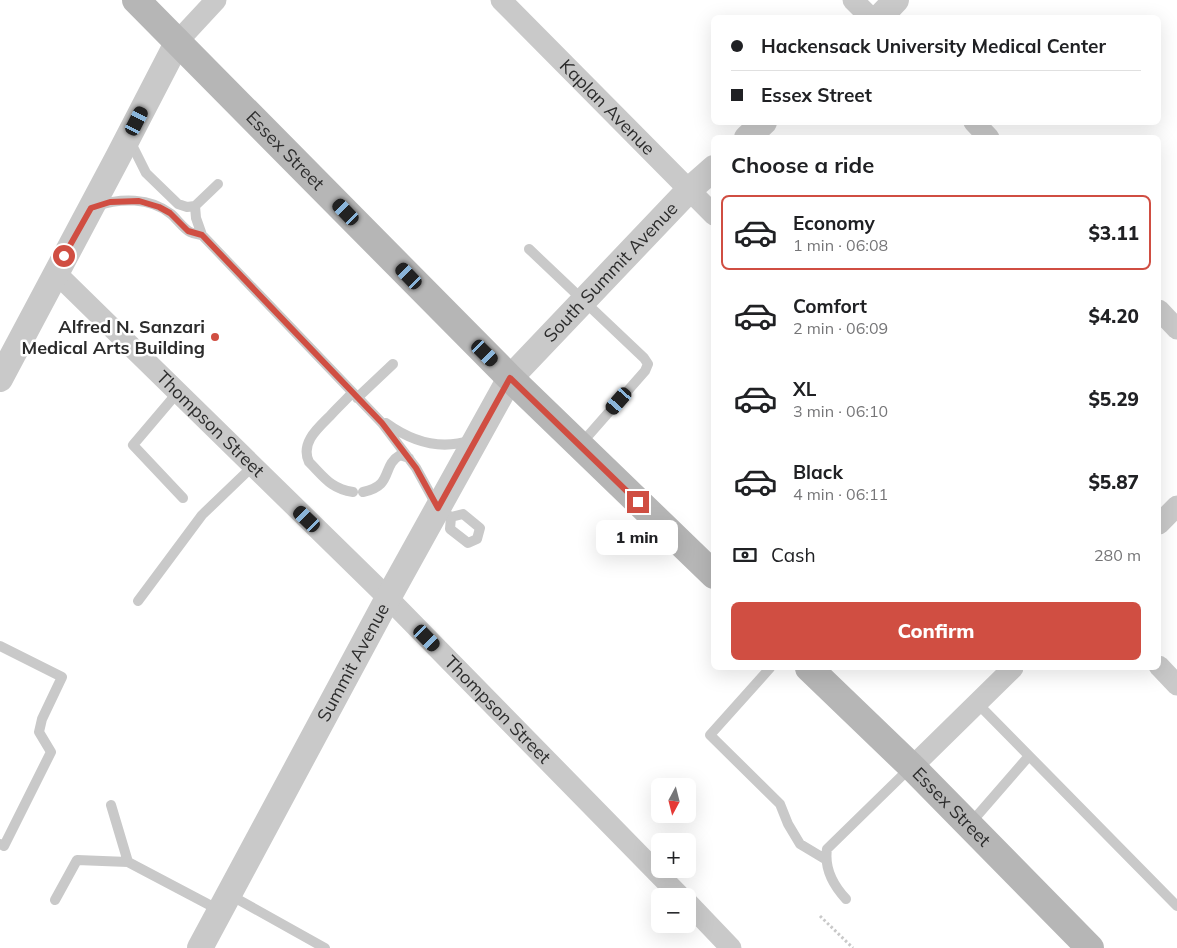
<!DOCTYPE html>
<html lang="en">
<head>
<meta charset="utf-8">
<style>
	:root { --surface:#fff; --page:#f6f6f6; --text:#202124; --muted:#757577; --line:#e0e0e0; --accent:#d04e42 }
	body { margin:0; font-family:Mulish,sans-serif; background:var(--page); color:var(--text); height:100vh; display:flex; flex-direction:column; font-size:19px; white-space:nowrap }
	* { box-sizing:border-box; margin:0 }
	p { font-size:16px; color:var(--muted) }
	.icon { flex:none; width:28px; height:28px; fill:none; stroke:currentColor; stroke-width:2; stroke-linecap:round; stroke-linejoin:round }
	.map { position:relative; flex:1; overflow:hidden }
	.panel { position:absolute; left:711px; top:135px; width:450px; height:535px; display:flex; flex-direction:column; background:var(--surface); border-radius:8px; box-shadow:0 5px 20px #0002 }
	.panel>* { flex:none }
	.hud { position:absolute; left:711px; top:15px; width:450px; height:110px; border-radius:8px; box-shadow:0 5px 20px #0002; display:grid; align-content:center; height:110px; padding:0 20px; background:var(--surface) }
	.needle { width:32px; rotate:187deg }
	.fabs { position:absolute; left:651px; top:778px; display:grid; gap:10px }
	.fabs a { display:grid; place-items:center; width:45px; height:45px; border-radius:8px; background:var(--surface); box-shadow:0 5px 20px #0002; font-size:25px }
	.end { position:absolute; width:22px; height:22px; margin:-11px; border:6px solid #d04e42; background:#fff; box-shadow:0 0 0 2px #fff }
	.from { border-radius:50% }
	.bubble { position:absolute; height:35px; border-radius:8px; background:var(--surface); box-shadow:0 5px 20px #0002; font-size:16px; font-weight:800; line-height:35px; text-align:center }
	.car { position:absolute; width:15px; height:30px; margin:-15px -8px; border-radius:6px; box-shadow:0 0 4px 1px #0007; background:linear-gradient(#222 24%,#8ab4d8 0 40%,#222 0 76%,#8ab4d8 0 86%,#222 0) }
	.hud b { display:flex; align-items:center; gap:18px; height:48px; font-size:19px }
	.hud b+b { border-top:1px solid var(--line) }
	.hud i { width:12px; height:12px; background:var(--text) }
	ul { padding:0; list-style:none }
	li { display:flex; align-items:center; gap:15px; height:75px; margin:0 10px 8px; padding:0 10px; border:2px solid transparent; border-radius:8px }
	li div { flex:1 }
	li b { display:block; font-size:19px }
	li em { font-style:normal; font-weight:800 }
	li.current { border-color:var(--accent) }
	li>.icon { width:45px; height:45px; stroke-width:1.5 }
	h2 { padding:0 20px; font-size:22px; line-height:60px }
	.pay { display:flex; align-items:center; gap:12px; height:55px; padding:0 20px; font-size:19px }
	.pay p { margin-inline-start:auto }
	.primary-button { display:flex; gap:10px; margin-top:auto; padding:10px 20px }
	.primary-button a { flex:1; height:58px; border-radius:8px; background:var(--accent); color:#fff; font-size:20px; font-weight:800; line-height:58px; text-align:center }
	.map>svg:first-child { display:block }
</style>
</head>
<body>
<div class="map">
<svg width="1177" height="948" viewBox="0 0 1177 948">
	<rect width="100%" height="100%" fill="#fff"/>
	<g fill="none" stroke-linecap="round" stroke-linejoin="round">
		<path stroke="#c9c9c9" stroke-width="3" stroke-dasharray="2.5 2.5" stroke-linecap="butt" d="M820 916 853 948"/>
		<path stroke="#c9c9c9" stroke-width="10" d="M130 141 146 173 178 204 187 207 195 206 218 184
			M96 206C120 198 150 197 171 214 177 219 183 228 190 232 194 234 198 234 202 235L382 423 416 468 438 508 451 517 463 514 480 528 477 539
			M195 206 196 218 202 235
			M529 249 644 358 648 364 645 371 580 445
			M178 392 133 445 183 498
			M352 393C345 401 337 408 330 416 318 428 300 443 309 462 324 477 331 489 353 492
			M357 398 393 364
			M386 423C411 441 440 451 471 440
			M363 492C394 486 381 466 400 455L409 458
			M451 517 450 529 468 543 477 539
			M138 601 202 515 253 466
			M0 646 62 677 42 719 39 732 51 752 4 846 0 844
			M770 668 710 735 780 804 788 824 800 844 825 859
			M977 703 1177 906
			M111 805 128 862 219 910
			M969 825 1029 756
			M230 895 325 948
			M846 899C833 885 824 869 827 849L911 767
			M55 900 77 860 128 862"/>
		<g stroke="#c9c9c9" stroke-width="21">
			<path id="s1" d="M501 0 714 215"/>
			<path d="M853 0 871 18"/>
			<path d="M178 41 216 0"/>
			<path d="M974 122 989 138"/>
			<path id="s2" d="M56 273 388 598 680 896"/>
			<path d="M1159 310 1177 329"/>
			<path d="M1159 524 1177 506"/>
			<path d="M1159 666 1177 685"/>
			<path d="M912 767 1013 668"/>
			<path d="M688 903 731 948"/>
		</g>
		<g stroke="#c9c9c9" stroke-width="26">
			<path d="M879 18 896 0"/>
			<path d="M747 138 764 122"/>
			<path d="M0 379 118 157 178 41"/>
			<path id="s3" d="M200 948 388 598 510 378 689 190 714 168"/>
		</g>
		<g stroke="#b6b6b6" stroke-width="28">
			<path id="s4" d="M136 0 510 378 714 575"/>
			<path id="s5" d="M809 668 912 767 1090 948"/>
		</g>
	</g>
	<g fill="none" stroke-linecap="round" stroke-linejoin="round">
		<path stroke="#d04e42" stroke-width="6" d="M64 256 91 208 110 202 139 201 159 207 170 213 188 231 202 235 382 423 416 468 438 508 510 378 638 502"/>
	</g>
	<circle fill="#d04e42" stroke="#fff" stroke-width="2" cx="215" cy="337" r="5"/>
	<g text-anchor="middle" stroke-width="5" stroke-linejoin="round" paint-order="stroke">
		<g font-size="18" fill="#2c2c2c" stroke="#fff">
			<text dy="6" stroke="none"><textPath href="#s1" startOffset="151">Kaplan Avenue</textPath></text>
			<text dy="6" stroke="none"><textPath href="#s4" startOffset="212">Essex Street</textPath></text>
			<text dy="6" stroke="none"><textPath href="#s3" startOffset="795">South Summit Avenue</textPath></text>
			<text dy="6" stroke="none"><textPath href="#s2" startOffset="216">Thompson Street</textPath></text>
			<text dy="6" stroke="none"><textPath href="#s3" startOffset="324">Summit Avenue</textPath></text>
			<text dy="6" stroke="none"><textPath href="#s2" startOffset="621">Thompson Street</textPath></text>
			<text dy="6" stroke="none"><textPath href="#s5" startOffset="199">Essex Street</textPath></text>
		</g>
		<g font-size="18" font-weight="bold" fill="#2c2c2c" stroke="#fff" text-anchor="end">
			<text x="205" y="333">Alfred N. Sanzari<tspan x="205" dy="21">Medical Arts Building</tspan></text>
		</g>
	</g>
</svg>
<div class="fabs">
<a><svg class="needle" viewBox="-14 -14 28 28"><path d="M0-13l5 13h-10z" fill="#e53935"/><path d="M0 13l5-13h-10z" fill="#757577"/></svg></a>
<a>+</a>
<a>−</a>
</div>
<i class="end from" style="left:64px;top:256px"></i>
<i class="end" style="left:638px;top:502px"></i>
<div class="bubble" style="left:596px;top:520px;width:82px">1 min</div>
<i class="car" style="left:137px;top:121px;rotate:27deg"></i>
<i class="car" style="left:346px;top:212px;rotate:316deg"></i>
<i class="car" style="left:409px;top:276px;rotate:316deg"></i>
<i class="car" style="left:485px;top:353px;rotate:135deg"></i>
<i class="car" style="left:619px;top:401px;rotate:221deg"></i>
<i class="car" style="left:307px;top:519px;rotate:314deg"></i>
<i class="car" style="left:427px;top:638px;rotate:136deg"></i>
<div class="hud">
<b><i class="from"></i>Hackensack University Medical Center</b>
<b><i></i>Essex Street</b>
</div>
<section class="panel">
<h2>Choose a ride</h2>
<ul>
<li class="current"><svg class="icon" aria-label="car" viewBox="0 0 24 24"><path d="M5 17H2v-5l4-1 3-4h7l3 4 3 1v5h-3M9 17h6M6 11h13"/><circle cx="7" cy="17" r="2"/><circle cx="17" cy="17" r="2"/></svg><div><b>Economy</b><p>1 min · 06:08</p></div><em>$3.11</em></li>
<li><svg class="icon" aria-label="car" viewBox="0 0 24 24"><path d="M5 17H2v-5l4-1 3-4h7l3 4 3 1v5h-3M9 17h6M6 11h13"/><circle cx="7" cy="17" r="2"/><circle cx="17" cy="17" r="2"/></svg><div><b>Comfort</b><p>2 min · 06:09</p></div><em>$4.20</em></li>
<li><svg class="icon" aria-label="car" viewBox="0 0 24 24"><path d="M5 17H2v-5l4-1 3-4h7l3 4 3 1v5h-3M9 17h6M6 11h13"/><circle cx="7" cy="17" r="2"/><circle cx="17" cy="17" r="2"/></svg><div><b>XL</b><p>3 min · 06:10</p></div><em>$5.29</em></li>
<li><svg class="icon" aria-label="car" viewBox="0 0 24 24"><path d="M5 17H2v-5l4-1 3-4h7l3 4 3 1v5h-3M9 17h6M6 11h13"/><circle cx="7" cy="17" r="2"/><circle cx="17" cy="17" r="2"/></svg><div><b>Black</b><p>4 min · 06:11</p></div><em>$5.87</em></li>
</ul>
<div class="pay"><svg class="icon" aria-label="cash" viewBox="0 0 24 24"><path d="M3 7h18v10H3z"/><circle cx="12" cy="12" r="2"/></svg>Cash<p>280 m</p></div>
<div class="primary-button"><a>Confirm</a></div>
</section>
</div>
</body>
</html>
